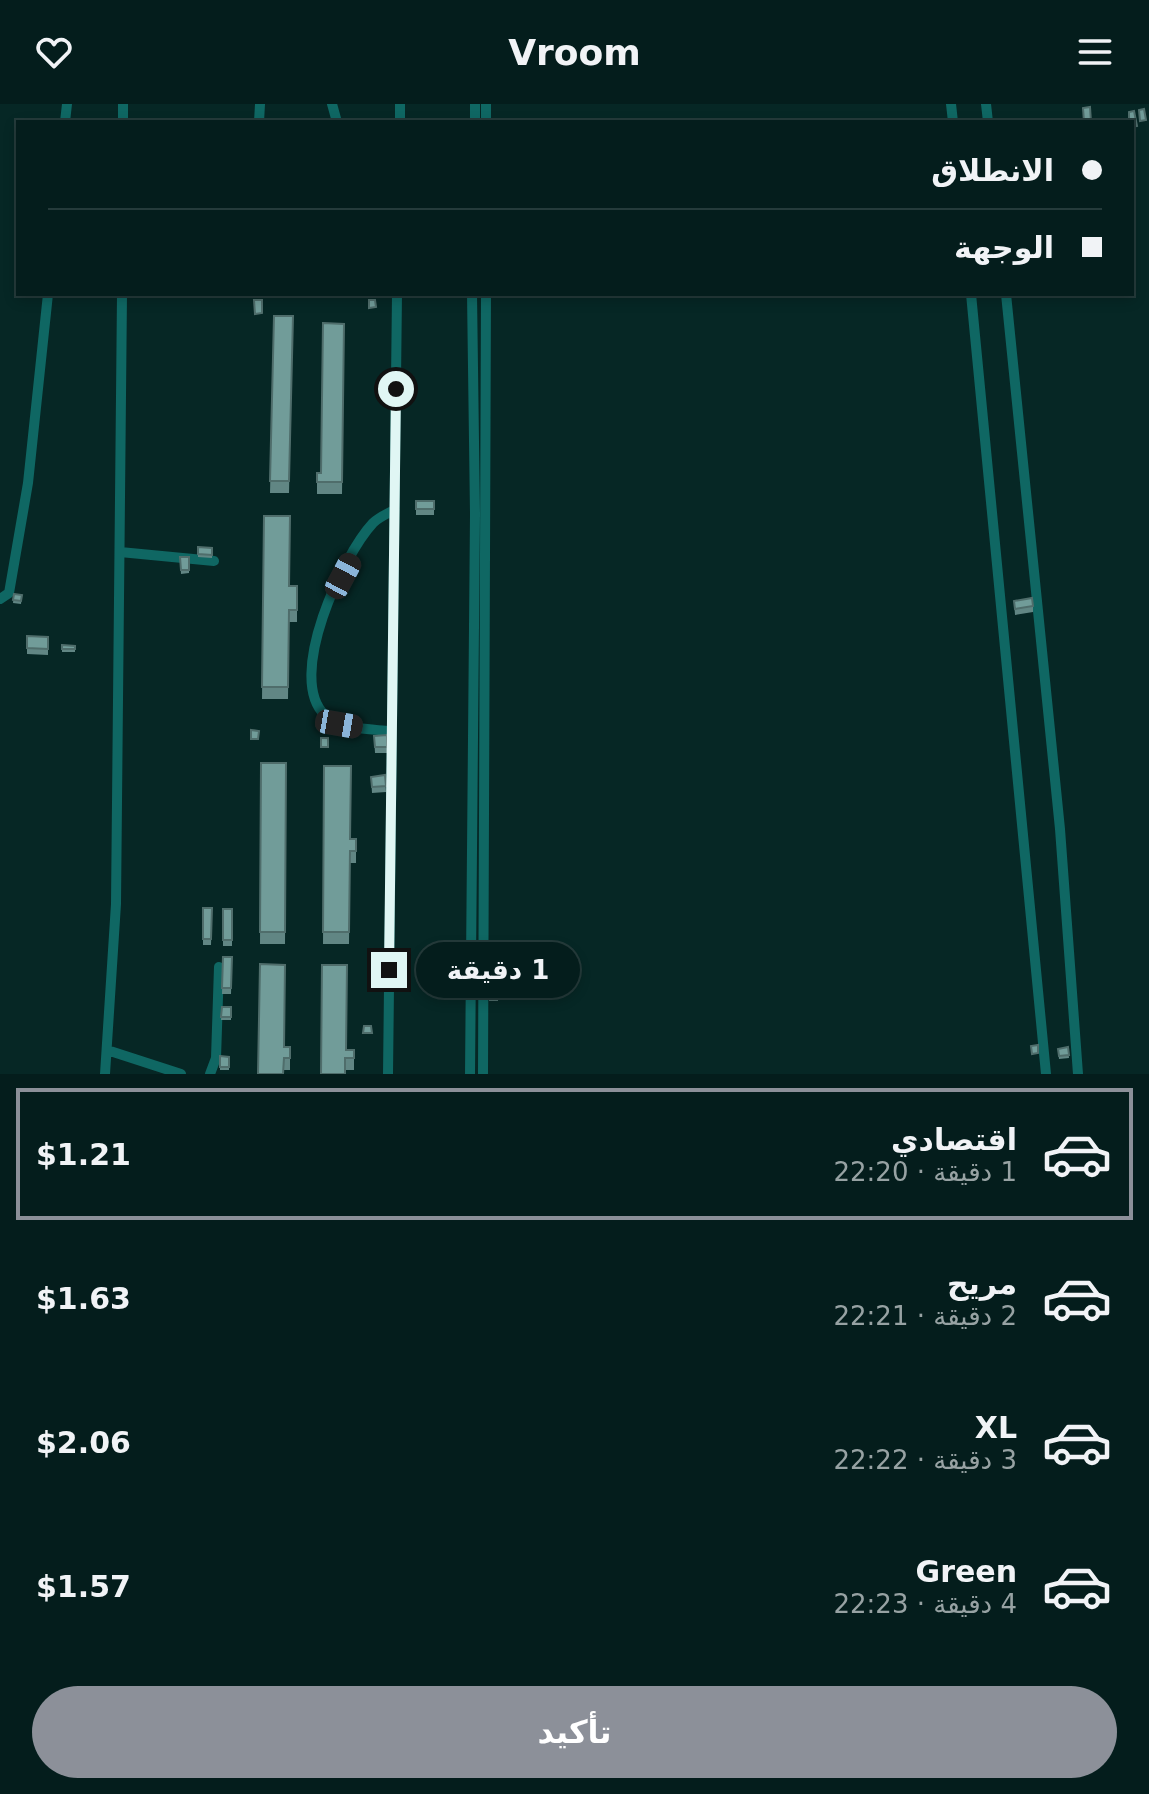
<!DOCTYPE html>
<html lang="ar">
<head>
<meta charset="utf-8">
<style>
	:root { --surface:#041d1c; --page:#122a29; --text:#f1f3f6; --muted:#97a2a3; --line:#253b3b; --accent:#8c9099 }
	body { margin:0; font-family:"DejaVu Sans","Noto Sans Arabic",sans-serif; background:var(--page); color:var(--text); direction:rtl; height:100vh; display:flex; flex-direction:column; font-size:30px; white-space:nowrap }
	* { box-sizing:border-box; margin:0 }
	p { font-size:26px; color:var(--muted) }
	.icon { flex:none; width:44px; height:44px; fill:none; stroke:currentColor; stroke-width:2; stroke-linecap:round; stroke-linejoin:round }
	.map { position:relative; height:970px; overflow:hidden; direction:ltr }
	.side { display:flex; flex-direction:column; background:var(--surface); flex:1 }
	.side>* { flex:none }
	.top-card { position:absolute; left:16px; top:16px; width:1118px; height:176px; border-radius:0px; box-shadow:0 4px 12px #0003,0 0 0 2px var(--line); direction:rtl; display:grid; align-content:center; height:176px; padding:0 32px; background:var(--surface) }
	.end { position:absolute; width:36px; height:36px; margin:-18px; border:10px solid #e0f6f4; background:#111; box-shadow:0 0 0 4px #111 }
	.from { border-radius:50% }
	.bubble { position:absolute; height:56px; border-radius:28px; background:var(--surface); box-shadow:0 4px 12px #0003,0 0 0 2px var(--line); font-size:26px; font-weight:800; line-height:56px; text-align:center; direction:rtl }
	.car { position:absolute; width:24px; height:48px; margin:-24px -12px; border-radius:10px; box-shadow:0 0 6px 2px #0007; background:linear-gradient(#222 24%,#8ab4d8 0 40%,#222 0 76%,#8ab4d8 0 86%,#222 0) }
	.top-card b { display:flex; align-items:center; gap:28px; height:76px; font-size:30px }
	.top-card b+b { border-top:2px solid var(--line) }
	.top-card i { width:20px; height:20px; background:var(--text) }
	ul { padding:14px 0 0; list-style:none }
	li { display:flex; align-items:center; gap:24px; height:132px; margin:0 16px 12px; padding:0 16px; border:4px solid transparent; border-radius:0px }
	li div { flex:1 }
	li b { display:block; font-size:30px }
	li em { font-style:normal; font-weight:800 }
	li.current { border-color:var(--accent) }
	li>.icon { width:72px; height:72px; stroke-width:1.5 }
	.cta { display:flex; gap:16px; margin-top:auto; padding:16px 32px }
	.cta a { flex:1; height:92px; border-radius:48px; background:var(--accent); color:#fff; font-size:32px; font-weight:800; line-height:92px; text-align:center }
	header { display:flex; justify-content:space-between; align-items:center; height:104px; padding:0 32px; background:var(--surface); font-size:36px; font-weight:800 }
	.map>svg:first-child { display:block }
</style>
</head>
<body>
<header><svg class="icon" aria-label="menu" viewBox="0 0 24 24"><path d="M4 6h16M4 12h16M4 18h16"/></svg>Vroom<svg class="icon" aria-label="heart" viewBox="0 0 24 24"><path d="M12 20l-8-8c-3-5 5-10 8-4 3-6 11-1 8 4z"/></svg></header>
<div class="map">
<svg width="1149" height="970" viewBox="0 0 1149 970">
	<rect width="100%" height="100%" fill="#062725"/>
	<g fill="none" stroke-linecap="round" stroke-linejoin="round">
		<path stroke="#0f6763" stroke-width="10" d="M123 0V18
			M332 0 337 18
			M951 0 953 18
			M986 0 988 18
			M65 18 67 0
			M259 18 260 0
			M400 18V0
			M475 18V0
			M486 18V0
			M971 190 1046 970
			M1006 190 1060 725 1078 970
			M120 448 214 457
			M0 495 9 489 28 379 48 190
			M390 627C370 625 341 626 325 611 285 574 343 451 373 419 379 413 387 410 394 406
			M107 946 181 970
			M105 970 116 800 122 190
			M210 970 216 954 219 863
			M388 970 397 190
			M470 970 475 410 472 190
			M483 970 486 190"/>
	</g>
	<path fill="#618684" d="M274 212H293L289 389H270Z
		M344 220 342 390H317V369H321Z
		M416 397H434V411H416Z
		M264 412 289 482H297V518H289L288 595H262Z
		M198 443 212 444V454L198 453Z
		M180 453H189V469L181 470Z
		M14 490 22 491 21 500 13 499Z
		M1014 497 1033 502V508L1015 511Z
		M27 532 48 533V551L27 550Z
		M62 541 75 542V548H62Z
		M387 631V649H375L374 632Z
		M261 659H286L285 840H260Z
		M324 662 350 735H356V759H350L349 840H323Z
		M385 671 386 688 372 689 371 673Z
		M203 804H212L211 841H203Z
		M223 805H232V842H223Z
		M223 853H232L231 890H222Z
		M222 903H231V916H221Z
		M284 943H290V966H284Z
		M1068 943 1069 954 1059 955 1058 945Z
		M346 946H354V966H345Z
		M220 952 229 953V966H220Z"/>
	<path fill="#719c99" stroke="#4f6d6b" stroke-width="2" d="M1090 3 1091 18H1084L1083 4Z
		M1144 5 1146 16 1140 17 1139 6Z
		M1134 7 1137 22 1132 23V18H1129V8Z
		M254 196H262V209L255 210Z
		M369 196H375L376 203 369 204Z
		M274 212H293L289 377H270Z
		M323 219 344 220 342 378H317V369H321Z
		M416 397H434V405H416Z
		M264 412H290L289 482H297V506H289L288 583H262Z
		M198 443 212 444V451L198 450Z
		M180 453H189V466H181Z
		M14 490 22 491 21 497 13 496Z
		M1032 494 1033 502 1015 505 1014 497Z
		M27 532 48 533V545L27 544Z
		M62 541 75 542V545H62Z
		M251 626 259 627 258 635H251Z
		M387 631V643H375L374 632Z
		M321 634H328V643H321Z
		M261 659H286L285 828H260Z
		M324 662H351L350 735H356V747H350L349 828H323Z
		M385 671 386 682 372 683 371 673Z
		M203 804H212L211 835H203Z
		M223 805H232V836H223Z
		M223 853H232L231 884H222Z
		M260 860 285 861 284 943H290V954H284L283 970H258Z
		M322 861H347L346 946H354V954H345V970H321Z
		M489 888H497V896H490Z
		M222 903H231V913H221Z
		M364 922H371L372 929H363Z
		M1038 941V949L1032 950 1031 942Z
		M1068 943 1069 951 1059 952 1058 945Z
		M220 952 229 953V963H220Z"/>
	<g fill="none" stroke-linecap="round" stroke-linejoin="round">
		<path stroke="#e0f6f4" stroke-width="10" d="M389 866 396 285"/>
	</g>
</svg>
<i class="end from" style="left:396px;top:285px"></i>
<i class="end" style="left:389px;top:866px"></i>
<div class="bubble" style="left:416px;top:838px;width:164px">1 دقيقة</div>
<i class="car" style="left:343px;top:472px;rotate:28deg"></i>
<i class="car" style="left:339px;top:620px;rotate:100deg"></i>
<div class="top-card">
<b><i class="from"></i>الانطلاق</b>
<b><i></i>الوجهة</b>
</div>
</div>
<section class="side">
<ul>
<li class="current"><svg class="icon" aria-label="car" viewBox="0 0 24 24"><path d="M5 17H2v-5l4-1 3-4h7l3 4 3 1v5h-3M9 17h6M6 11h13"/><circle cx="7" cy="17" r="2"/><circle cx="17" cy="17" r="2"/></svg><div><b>اقتصادي</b><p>1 دقيقة · 22:20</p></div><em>$1.21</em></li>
<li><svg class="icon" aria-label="car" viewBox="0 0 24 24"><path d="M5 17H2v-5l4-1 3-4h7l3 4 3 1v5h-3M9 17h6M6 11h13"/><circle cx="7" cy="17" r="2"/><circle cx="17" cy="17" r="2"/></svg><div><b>مريح</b><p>2 دقيقة · 22:21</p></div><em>$1.63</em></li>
<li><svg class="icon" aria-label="car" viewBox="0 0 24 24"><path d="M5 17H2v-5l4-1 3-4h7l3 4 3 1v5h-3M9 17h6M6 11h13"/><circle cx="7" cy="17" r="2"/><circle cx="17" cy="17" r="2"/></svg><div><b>XL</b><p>3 دقيقة · 22:22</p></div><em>$2.06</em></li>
<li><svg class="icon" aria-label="car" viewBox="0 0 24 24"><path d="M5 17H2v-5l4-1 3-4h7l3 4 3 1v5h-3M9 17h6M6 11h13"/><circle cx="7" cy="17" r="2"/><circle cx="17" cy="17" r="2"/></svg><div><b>Green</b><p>4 دقيقة · 22:23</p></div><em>$1.57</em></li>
</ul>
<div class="cta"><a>تأكيد</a></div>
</section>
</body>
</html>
